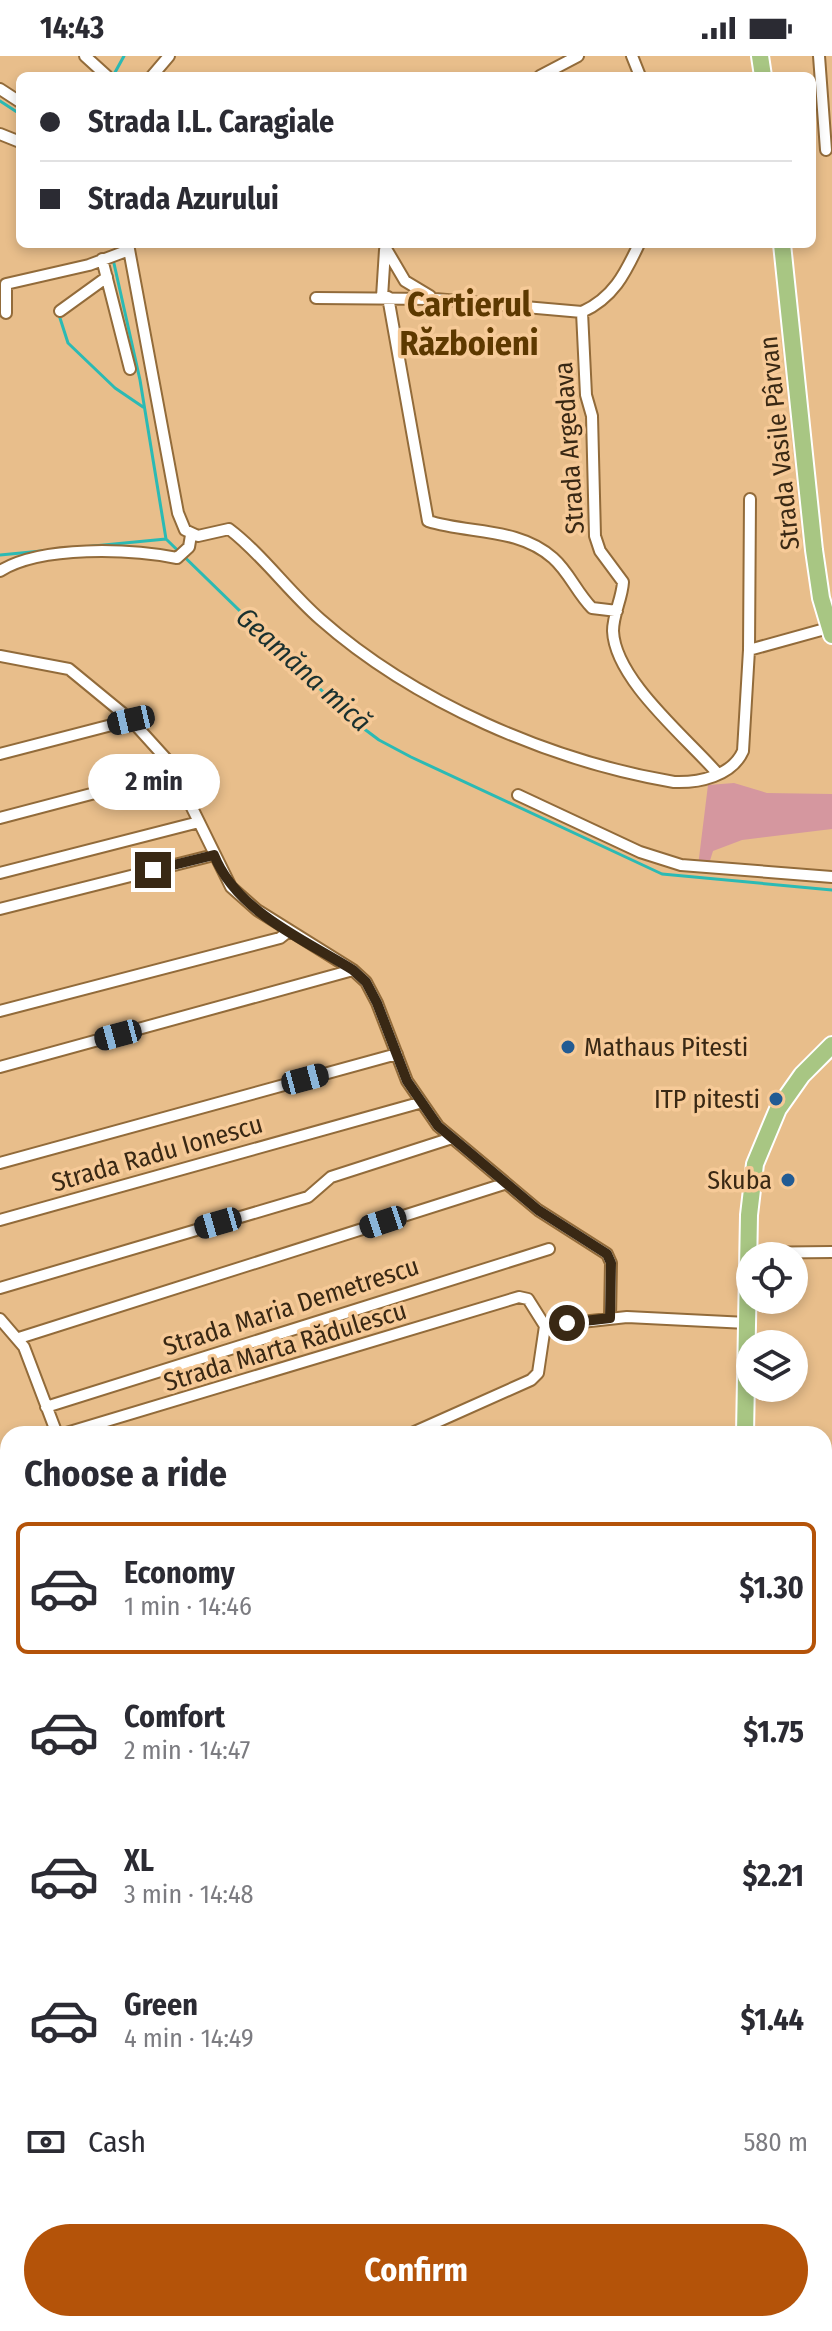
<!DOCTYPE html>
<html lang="en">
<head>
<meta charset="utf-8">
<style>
	:root { --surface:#fff; --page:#f2f2f3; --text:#2b2b33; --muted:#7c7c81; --line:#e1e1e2; --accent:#b45309 }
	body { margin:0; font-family:"Fira Sans Condensed",sans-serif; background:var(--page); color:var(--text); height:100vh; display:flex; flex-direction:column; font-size:30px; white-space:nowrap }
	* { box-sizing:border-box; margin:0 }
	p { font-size:26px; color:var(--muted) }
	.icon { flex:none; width:44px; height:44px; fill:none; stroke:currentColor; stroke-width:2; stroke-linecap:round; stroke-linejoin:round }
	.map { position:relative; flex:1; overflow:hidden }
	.details { position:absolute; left:0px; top:1370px; width:832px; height:906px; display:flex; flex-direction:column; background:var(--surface); border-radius:24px 24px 0 0; box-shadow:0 4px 12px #0003 }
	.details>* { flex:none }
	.hud { position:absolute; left:16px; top:16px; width:800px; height:176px; border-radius:12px; box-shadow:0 4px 12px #0003; display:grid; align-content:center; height:176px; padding:0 24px; background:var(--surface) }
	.tools { position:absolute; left:736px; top:1186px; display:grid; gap:16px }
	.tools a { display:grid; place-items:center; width:72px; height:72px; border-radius:50%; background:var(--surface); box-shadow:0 4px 12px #0003; font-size:40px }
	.end { position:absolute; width:36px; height:36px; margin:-18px; border:10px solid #392814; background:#fff; box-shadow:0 0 0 4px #fff }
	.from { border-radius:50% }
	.bubble { position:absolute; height:56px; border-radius:28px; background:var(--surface); box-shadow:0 4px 12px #0003; font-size:26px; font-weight:700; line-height:56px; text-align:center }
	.car { position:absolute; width:24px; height:48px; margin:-24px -12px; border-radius:10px; box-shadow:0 0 6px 2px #0007; background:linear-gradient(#222 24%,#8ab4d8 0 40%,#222 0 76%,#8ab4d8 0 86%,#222 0) }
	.hud b { display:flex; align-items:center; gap:28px; height:76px; font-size:30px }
	.hud b+b { border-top:2px solid var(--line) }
	.hud i { width:20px; height:20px; background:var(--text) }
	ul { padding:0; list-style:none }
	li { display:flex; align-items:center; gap:24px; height:132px; margin:0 16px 12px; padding:0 8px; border:4px solid transparent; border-radius:12px }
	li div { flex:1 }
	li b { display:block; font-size:30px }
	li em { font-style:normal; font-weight:700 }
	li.active { border-color:var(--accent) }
	li>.icon { width:72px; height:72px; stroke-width:1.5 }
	h2 { padding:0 24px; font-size:36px; line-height:96px }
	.pay { display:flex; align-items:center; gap:20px; height:88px; padding:0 24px; font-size:30px }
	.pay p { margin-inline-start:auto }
	.button { display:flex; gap:16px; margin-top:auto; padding:16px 24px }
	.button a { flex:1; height:92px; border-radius:48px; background:var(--accent); color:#fff; font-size:32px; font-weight:700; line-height:92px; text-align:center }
	.status { display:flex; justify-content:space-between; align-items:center; height:56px; padding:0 40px; background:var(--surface); direction:ltr }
	.status svg { height:22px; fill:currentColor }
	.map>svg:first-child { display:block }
</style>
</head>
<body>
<div class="status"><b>14:43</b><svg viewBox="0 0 49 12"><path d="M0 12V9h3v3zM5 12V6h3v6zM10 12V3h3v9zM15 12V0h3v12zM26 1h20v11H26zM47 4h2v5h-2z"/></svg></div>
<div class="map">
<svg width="832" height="2275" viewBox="0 0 832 2275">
	<rect width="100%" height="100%" fill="#e8be8b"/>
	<path fill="#e5b57c" d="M824 1602H832V1895L824 1894Z"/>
	<path fill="#d5979f" d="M734 727 767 737 832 738V773L742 784 713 795 708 811 698 810 708 729Z"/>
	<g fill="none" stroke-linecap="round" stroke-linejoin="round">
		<path stroke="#2bbab4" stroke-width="3" d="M113 20 124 0
			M0 45 20 58
			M113 203 140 324 166 483 351 663 379 684 411 701 662 818 832 834
			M59 259 68 287 115 332 143 351
			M0 499 166 483
			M0 2212 8 2224
			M57 2268 61 2275"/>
		<g stroke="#926b3a" stroke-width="14">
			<path id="street" d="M85 0 107 20
				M632 0 640 20
				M819 0 826 94
				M152 20 169 0
				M540 20 578 0
				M0 33 20 46
				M0 78 20 86
				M128 188 178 457 185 474 198 480 229 473C262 498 288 535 320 563 414 646 550 705 674 726 699 727 732 720 743 695L749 594 750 443
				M385 191 405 225 430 240
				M102 203 130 313
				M382 241 385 194
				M388 241 428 465C469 478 518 471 553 502 569 516 577 537 592 552L617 555
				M316 242 435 243 582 256C613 242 625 218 639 188
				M60 255 107 221
				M582 256 586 339 592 360 595 480 600 495 623 526C622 543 613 558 613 575 615 624 687 682 718 718
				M6 257V228L89 209 129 194
				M0 515C42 489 130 493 177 502L189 491 191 479
				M749 594 832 571
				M0 600 69 613 131 664 170 707 231 831 257 854 353 914 366 926 377 947 407 1025 438 1070 538 1154 607 1198 611 1207 610 1262
				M0 698 131 664
				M518 739 640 796 681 809 832 821
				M0 762 175 716
				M0 817 199 766
				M0 853 214 799
				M0 955 280 882 289 875
				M0 1011 353 914
				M0 1107 397 998
				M0 1164 419 1047
				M749 1197 832 1196
				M0 1232 308 1141 331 1121 452 1082
				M0 1263 24 1291 57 1378
				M19 1282 504 1128
				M46 1351 549 1193
				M63 1378 519 1241 528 1243 545 1270
				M410 1378 531 1324 538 1317 545 1270 627 1261 747 1267
				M0 1416 8 1414
				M0 1485 8 1482
				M824 1595H832
				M824 1763H832
				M824 1827H832
				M824 1987 832 1988
				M824 2068 832 2069
				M824 2132 832 2133
				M194 2268 197 2275
				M705 2268V2275
				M332 2275 334 2268
				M651 2275V2268"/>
		</g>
		<g stroke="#926b3a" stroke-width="18">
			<path id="secondary" d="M463 2275 465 2268"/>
		</g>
		<g stroke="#fff" stroke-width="20">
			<path id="primary" d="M760 0 763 20
				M782 188 814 494 821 542 832 579
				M745 1378 749 1159 755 1108 778 1053 802 1019 832 989
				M0 1873 8 1876"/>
		</g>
		<use href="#street" stroke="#fff" stroke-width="10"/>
		<use href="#secondary" stroke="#fff" stroke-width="14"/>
		<use href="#primary" stroke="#a8c683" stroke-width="16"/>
	</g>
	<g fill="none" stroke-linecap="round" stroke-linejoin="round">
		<path stroke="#392814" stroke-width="10" d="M153 814 214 799C237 856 303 883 353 914L366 926 377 947 407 1025 438 1070 538 1154 607 1198 611 1207 610 1262 567 1267"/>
	</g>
	<g fill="#225b93" stroke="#f6ca98" stroke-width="3">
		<circle cx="568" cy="991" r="8"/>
		<circle cx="776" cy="1043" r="8"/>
		<circle cx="788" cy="1124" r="8"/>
	</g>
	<g text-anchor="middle" stroke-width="7" stroke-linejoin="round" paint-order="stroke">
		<g font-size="26" fill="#392814" stroke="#f6ca98">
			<text transform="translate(779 387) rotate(-96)" y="9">Strada Vasile Pârvan</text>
			<text transform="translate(569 392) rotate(-94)" y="9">Strada Argedava</text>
			<text transform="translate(157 1097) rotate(-16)" y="9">Strada Radu Ionescu</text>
			<text transform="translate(291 1250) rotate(-18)" y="9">Strada Maria Demetrescu</text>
			<text transform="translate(285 1290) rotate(-17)" y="9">Strada Marta Rădulescu</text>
		</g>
		<g font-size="26" fill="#392814" stroke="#f6ca98" text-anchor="end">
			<text x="584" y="1000" text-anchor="start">Mathaus Pitesti</text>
			<text x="760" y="1052">ITP pitesti</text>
			<text x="772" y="1133">Skuba</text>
		</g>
		<g font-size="28" font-style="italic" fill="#19302f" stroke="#f6ca98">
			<text transform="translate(304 613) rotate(42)" y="10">Geamăna mică</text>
		</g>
		<g font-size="34" font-weight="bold" fill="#5d3900" stroke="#f6ca98">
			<text x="469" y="260">Cartierul<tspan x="469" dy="39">Războieni</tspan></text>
		</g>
	</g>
</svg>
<div class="tools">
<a><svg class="icon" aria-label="locate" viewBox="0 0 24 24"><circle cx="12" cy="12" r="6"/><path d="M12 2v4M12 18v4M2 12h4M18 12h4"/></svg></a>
<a><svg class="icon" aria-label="layers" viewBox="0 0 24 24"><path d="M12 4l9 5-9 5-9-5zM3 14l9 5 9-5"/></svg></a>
</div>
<i class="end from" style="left:567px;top:1267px"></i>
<i class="end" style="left:153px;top:814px"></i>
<div class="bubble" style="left:88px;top:698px;width:132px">2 min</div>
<i class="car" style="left:131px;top:664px;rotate:257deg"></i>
<i class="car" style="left:118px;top:979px;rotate:255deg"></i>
<i class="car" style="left:305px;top:1023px;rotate:75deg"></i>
<i class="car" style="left:383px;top:1166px;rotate:252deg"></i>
<i class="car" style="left:218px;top:1167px;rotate:254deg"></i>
<div class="hud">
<b><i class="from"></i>Strada I.L. Caragiale</b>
<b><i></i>Strada Azurului</b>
</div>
<section class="details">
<h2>Choose a ride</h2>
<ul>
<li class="active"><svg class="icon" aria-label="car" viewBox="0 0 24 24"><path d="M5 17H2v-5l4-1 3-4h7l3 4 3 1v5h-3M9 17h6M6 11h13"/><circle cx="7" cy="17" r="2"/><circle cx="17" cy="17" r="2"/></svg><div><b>Economy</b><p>1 min · 14:46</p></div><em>$1.30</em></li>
<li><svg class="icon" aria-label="car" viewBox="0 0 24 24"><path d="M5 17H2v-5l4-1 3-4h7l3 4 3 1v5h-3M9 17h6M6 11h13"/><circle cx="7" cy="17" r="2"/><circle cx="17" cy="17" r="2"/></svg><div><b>Comfort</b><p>2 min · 14:47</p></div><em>$1.75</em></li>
<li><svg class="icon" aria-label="car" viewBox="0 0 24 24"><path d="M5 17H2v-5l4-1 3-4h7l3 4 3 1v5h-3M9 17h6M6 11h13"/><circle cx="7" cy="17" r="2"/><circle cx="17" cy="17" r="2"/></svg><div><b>XL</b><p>3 min · 14:48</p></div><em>$2.21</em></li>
<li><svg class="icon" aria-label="car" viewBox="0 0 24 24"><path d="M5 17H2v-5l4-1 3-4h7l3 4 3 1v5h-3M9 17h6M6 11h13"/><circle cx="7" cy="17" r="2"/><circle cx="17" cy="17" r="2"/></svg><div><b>Green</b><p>4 min · 14:49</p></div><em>$1.44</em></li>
</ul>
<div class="pay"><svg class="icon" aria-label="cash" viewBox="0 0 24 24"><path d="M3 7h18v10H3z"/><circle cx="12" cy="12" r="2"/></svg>Cash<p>580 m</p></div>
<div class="button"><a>Confirm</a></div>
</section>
</div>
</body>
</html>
